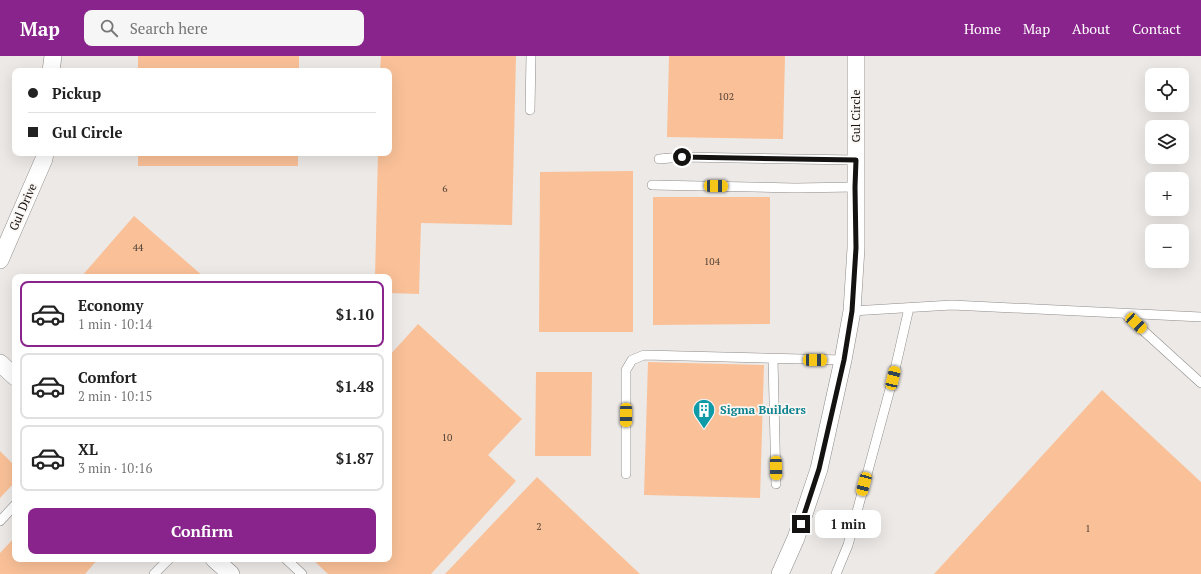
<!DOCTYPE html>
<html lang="en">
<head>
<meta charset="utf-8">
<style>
	:root { --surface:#fff; --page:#f6f6f6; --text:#222; --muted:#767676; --line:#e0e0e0; --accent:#89248c }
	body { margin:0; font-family:"PT Serif",serif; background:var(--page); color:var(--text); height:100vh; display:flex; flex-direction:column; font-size:15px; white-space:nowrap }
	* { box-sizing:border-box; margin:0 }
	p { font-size:13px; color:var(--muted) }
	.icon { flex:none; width:22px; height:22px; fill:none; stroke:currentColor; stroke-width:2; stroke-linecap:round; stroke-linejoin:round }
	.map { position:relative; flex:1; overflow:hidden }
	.details { position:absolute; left:12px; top:218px; width:380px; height:288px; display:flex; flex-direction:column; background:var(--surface); border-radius:8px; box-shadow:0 4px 16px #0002 }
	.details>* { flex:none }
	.banner { position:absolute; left:12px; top:12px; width:380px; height:88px; border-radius:8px; box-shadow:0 4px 16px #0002; display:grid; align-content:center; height:88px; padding:0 16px; background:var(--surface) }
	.tools { position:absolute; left:1145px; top:12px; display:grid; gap:8px }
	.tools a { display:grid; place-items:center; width:44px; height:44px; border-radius:8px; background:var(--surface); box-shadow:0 4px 16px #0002; font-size:20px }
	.end { position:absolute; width:18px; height:18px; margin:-9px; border:5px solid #151312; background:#fff; box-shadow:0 0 0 2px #fff }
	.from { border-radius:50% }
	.bubble { position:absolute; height:28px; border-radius:8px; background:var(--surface); box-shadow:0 4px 16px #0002; font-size:13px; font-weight:600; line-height:28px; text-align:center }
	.car { position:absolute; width:12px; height:24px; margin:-12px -6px; border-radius:5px; box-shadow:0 0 3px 1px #0007; background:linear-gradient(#f5c518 24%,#345 0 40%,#f5c518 0 76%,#345 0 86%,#f5c518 0) }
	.banner b { display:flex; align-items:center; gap:14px; height:38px; font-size:15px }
	.banner b+b { border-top:1px solid var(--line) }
	.banner i { width:10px; height:10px; background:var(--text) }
	ul { padding:7px 0 0; list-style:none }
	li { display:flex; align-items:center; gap:12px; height:66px; margin:0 8px 6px; padding:0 8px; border:2px solid var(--line); border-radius:8px }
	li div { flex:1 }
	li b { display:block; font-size:15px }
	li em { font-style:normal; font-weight:600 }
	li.current { border-color:var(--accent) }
	li>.icon { width:36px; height:36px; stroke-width:1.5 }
	.cta { display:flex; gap:8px; margin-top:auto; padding:8px 16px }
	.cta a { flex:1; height:46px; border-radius:8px; background:var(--accent); color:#fff; font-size:16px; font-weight:600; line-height:46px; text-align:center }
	header { display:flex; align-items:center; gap:24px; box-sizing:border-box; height:56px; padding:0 20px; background:var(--accent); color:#fff }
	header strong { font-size:19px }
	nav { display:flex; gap:22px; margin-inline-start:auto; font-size:14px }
	.search { width:280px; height:36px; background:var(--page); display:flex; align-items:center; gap:10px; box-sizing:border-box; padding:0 14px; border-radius:8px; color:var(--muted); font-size:15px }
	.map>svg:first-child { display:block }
</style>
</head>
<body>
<header>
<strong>Map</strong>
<div class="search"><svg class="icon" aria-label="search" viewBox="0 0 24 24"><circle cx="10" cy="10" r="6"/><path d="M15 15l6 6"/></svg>Search here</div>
<nav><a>Home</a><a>Map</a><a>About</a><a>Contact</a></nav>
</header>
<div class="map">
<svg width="1201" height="518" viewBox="0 0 1201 518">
	<rect width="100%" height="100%" fill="#ede9e6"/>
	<path fill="#fac198" d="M138 0H299V15H138Z
		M381 0H516L512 169 421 167 419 238 389 237V221H375L378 97H389V15H380Z
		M669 0H785L783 83 667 81Z
		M138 97H298V110H138Z
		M633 115V276H539L540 116Z
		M653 141H770V268L653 269Z
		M134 160 204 221H81Z
		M418 268 522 363 488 399 516 425 431 518H328L312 503H389V300Z
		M648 306 764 309 760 442 644 439Z
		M536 316H592L591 400H535Z
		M1102 334 1201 426V518H934Z
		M0 395 15 410V426L0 442Z
		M537 421 640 518H445Z
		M15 481V503H98L85 518H0V497Z"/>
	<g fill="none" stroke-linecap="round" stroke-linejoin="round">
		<g stroke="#8f8b89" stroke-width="10">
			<path id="lane" d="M530 54 531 0
				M659 103 682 101 856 104
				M652 129 795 132 855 131
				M852 255 952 249 1201 261
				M1125 258 1201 327
				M773 303 776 428
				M626 418V314L632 304 644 299 843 304
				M0 465 15 449
				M286 503 302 518
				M154 518 169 503
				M836 518 848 489 893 322 909 252"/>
		</g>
		<g stroke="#8f8b89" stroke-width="18">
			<path id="street" d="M51 15 53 0
				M0 204 44 103 45 97
				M0 307 15 321
				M214 503 231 518
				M780 518 796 482 819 413 843 304 852 255 856 192V0"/>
		</g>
		<use href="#lane" stroke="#fff" stroke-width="9"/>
		<use href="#street" stroke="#fff" stroke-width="17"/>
	</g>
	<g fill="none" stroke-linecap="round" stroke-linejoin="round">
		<path stroke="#151312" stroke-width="5" d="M682 101 856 104 855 131 856 192 852 255 844 304 819 413 801 468"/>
	</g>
	<defs>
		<g id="building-pin" transform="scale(1.15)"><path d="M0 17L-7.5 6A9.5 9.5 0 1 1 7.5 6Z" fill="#0f9aa8" stroke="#faf6f3"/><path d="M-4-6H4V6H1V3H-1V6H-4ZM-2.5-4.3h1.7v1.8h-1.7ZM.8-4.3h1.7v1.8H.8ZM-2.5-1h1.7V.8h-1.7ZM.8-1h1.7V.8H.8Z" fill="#fff"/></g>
	</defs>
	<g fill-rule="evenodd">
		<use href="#building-pin" x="704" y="354"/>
	</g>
	<g text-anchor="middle" stroke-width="3.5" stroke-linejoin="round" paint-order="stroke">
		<g font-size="10" fill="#4e3e34">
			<text x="726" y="44">102</text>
			<text x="445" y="136">6</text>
			<text x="138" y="195">44</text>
			<text x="712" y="209">104</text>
			<text x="447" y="385">10</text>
			<text x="539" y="474">2</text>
			<text x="1088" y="476">1</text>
		</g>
		<g font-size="12" fill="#151312" stroke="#faf6f3">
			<text transform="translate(856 60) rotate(-90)" y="4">Gul Circle</text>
			<text transform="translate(23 151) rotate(-66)" y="4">Gul Drive</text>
		</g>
		<g font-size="12" font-weight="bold" fill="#0d838f" stroke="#faf6f3" text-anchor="start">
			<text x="720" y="358">Sigma Builders</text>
		</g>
	</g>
</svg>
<div class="tools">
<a><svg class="icon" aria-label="locate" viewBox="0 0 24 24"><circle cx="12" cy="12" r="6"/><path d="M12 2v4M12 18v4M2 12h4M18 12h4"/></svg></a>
<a><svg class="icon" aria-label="layers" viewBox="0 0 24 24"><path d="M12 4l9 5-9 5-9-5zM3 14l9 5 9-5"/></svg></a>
<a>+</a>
<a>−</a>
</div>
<i class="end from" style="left:682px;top:101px"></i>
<i class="end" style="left:801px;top:468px"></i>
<div class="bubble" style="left:815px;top:454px;width:66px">1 min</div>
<i class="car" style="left:716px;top:130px;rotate:91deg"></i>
<i class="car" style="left:1136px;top:267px;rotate:133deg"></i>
<i class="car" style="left:815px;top:304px;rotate:91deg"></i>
<i class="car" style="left:893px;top:322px;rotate:13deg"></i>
<i class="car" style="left:626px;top:359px;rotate:180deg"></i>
<i class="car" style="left:776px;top:412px;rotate:179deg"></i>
<i class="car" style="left:864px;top:428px;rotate:195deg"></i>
<div class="banner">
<b><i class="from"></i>Pickup</b>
<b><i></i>Gul Circle</b>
</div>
<section class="details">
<ul>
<li class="current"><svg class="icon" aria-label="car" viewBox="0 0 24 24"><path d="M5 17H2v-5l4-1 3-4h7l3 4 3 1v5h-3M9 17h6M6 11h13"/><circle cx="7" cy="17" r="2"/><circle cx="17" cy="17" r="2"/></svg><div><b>Economy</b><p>1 min · 10:14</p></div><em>$1.10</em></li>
<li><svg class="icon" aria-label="car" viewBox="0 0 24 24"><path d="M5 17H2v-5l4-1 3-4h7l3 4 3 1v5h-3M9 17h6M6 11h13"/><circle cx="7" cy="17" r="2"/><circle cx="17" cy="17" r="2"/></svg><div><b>Comfort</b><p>2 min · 10:15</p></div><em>$1.48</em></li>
<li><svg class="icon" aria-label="car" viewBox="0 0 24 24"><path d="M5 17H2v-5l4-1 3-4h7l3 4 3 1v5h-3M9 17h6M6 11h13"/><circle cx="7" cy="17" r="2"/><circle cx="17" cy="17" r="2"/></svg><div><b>XL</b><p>3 min · 10:16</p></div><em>$1.87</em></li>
</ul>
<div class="cta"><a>Confirm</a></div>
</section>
</div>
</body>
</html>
